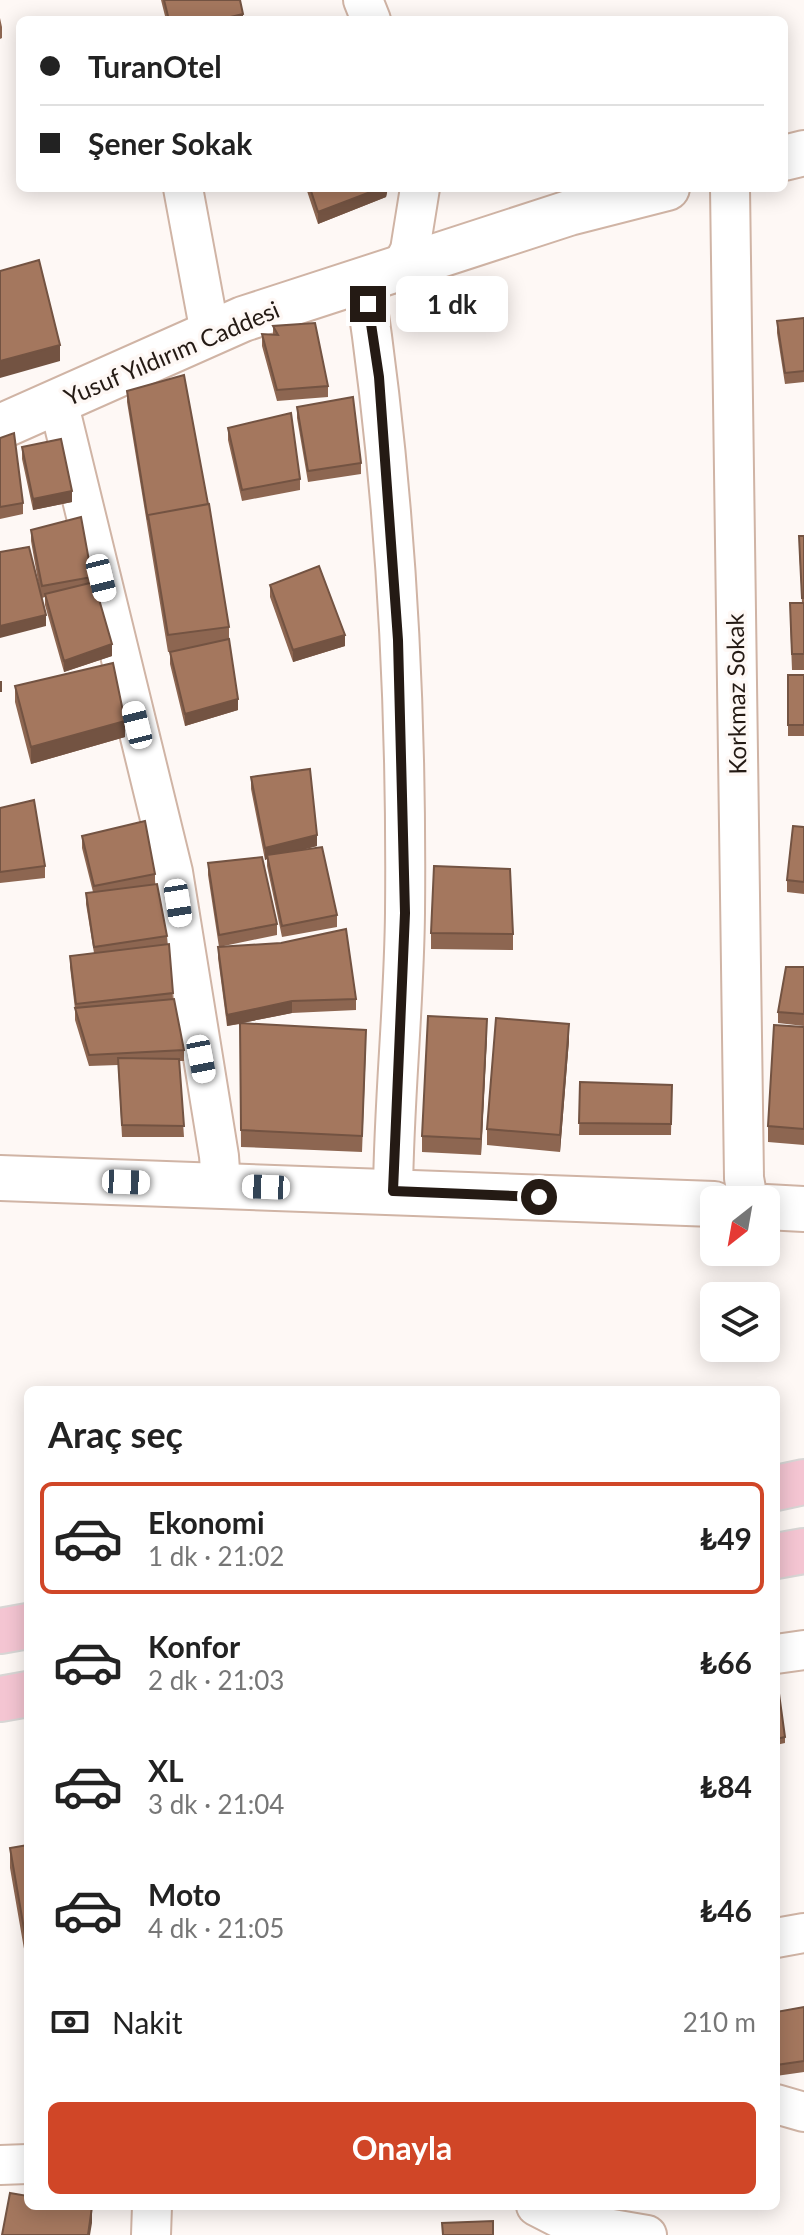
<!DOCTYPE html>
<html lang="tr">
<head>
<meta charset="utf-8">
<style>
	:root { --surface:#fff; --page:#f2f2f2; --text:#222; --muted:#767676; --line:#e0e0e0; --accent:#d04627 }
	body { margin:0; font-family:Lato,sans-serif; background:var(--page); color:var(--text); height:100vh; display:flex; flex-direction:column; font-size:30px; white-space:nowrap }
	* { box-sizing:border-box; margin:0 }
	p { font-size:26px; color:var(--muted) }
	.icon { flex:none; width:44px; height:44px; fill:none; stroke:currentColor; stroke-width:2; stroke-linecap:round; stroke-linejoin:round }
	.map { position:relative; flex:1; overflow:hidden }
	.details { position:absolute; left:24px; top:1386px; width:756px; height:824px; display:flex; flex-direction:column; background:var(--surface); border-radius:12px; box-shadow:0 4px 20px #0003 }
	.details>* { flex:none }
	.banner { position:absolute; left:16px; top:16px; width:772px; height:176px; border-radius:12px; box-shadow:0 4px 20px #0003; display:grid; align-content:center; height:176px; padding:0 24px; background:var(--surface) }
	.needle { width:52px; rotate:211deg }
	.tools { position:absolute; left:700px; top:1186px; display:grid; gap:16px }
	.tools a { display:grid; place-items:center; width:80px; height:80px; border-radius:12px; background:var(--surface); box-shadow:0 4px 20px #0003; font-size:40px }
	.end { position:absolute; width:36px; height:36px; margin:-18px; border:10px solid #241a14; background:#fff; box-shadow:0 0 0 4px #fff }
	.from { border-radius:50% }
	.bubble { position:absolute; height:56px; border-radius:12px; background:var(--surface); box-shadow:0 4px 20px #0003; font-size:26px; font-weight:700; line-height:56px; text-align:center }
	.car { position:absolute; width:24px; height:48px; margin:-24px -12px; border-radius:10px; box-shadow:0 0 6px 2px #0007; background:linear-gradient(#fff 24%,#345 0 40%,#fff 0 76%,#345 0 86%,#fff 0) }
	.banner b { display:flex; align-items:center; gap:28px; height:76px; font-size:30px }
	.banner b+b { border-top:2px solid var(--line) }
	.banner i { width:20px; height:20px; background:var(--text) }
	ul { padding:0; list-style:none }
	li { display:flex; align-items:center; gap:24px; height:112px; margin:0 16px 12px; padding:0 8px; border:4px solid transparent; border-radius:12px }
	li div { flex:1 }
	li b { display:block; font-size:30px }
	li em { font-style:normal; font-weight:700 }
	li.on { border-color:var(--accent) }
	li>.icon { width:72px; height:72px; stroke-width:1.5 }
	h2 { padding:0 24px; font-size:36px; line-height:96px }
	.pay { display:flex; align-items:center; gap:20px; height:88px; padding:0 24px; font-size:30px }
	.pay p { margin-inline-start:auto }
	.button { display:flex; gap:16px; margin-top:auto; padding:16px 24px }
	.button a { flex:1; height:92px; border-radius:12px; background:var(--accent); color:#fff; font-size:32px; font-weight:700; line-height:92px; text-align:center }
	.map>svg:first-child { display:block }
</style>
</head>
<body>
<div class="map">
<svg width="804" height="2235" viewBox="0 0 804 2235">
	<rect width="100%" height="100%" fill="#fef8f5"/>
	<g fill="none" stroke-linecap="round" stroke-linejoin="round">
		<g stroke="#d0b4a5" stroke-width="42">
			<path id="street" d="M363 0 371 20
				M183 188 210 333
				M730 188 744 1178 748 1200
				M401 268 410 250 420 188
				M364 280C395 485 407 705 405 913 404 1006 394 1098 393 1191
				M58 401 173 872 219 1156 221 1185
				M776 1654 804 1650
				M776 1938 804 1933
				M776 2104 804 2112
				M0 2165 28 2164
				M536 2206 565 2221 647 2235
				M151 2235 152 2206"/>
		</g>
		<g stroke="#d0b4a5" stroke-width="48">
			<path id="secondary" d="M784 158 804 153
				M0 427 243 319 569 213 667 188
				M0 1178 714 1204
				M766 1207 804 1209"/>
		</g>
		<g stroke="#d8d6d5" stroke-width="48">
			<path id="highway" d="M776 1488 804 1482
				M776 1556 804 1551
				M0 1631 28 1626
				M0 1699 28 1694"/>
		</g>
		<use href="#street" stroke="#fff" stroke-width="38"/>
		<use href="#secondary" stroke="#fff" stroke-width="44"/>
		<use href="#highway" stroke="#f4c5d2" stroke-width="44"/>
	</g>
	<path fill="#8d6651" d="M161 0H240L243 20H166Z
		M0 18 2 27V38L0 39Z
		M306 188H388L386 197 318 224Z
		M804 318V382L785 384 777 333V321Z
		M273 326 328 386V397L277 401 262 346V334L273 335Z
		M127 391 229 627V640L238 710 185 726 170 664V652L181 650 168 652 127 402Z
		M297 407 361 463V474L308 482 297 418Z
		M228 428 300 479V490L242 501 228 440Z
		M0 438 23 503V514L0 519Z
		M22 447 72 502 33 510 22 459Z
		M31 530 92 577V582L112 656 64 672 45 605V597L42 598 46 626 31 541Z
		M804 536V670H792L790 619 802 603 799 548Z
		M270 585 345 646 293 662 270 597Z
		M788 675H804V736H788Z
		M15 686 125 737 31 764 15 702Z
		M251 777 317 846 301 850 337 915V927L282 937 267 866V859L265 860 251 789Z
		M0 808 45 866V878L0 883Z
		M804 827V894L787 892V880Z
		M82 836 155 874V884L167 936 173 999 184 1050V1061H179L184 1137H122L118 1065 89 1066 75 1020V1009L70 967V956L94 953 86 904V893L93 892 82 848Z
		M208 863 277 924V935L219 947 208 875Z
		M431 933 513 934V950L431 949Z
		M218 947 356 999V1010L292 1013 242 1023 366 1046 362 1152 241 1147 240 1024 227 1026 218 958Z
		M804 967V1026L778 1023V1012Z
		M804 1027V1145L768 1142V1126Z
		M487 1035 481 1155 422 1152V1136Z
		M569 1040 560 1152 487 1145V1129Z
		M580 1082 672 1085 671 1135H579Z
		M776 1672 785 1737V1743L776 1745Z
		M28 1845V1972L10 1868V1848Z
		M804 2007V2072L776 2076V2012Z"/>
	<path fill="#735342" d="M243 14V20H218Z
		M381 188H388L386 197 318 224V212Z
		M60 345V361L0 378V361Z
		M72 491V502L33 510V499Z
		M46 615V626L0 638V626Z
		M345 635V646L293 662V650Z
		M112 644V656L64 672V661Z
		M0 681H2V692H0Z
		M238 699V710L185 726V714Z
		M125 721V737L31 764V747Z
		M317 835V846L268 859 267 855V859L265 860V848Z
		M292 1001V1013L227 1026V1015Z
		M487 1019V1035L481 1155V1139Z
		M569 1024V1040L560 1152V1135Z
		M92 2207V2223L90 2235H88Z"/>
	<path fill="#a4775e" stroke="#735342" stroke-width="2" d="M164 0H240L243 14 218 20H169Z
		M310 188H381L318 212Z
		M39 260 60 345 0 361V271Z
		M804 318V371L785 373 777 321Z
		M315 323 328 386 277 390 262 334 278 335 273 326Z
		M184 375 208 504 148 515V520L127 391Z
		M353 397 361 463 308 471 297 407Z
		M291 413 300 479 242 490 228 428Z
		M14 433 23 503 0 507V438Z
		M61 439 72 491 33 499 22 447Z
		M209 504 229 627 168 635 148 515Z
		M81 517 92 577 42 586 31 530Z
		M799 536H804V598H802Z
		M29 547 46 615 0 626V552Z
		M319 566 345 635 293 650 270 585Z
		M94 582 112 644 64 661 45 594Z
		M790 603H804V654H792Z
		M229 639 238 699 185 714 170 652Z
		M113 663 125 721 31 747 15 686Z
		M788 675H804V725H788Z
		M310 769 317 835 265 848 251 777Z
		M34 800 45 866 0 872V808Z
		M145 821 155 874 94 886 82 836Z
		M793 826 804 827V882L787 880Z
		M322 847 337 915 282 926 267 855Z
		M262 857 277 924 219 935 208 863Z
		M434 866 510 869 513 934 431 933Z
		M157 884 167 936 94 947 86 893Z
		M346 929 356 999 292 1001 227 1015 218 947 281 943Z
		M169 944 173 993 76 1004 70 956Z
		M786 967H804V1014L778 1012Z
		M174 999 184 1050 89 1055 75 1008Z
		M428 1016 487 1019 481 1139 422 1136Z
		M496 1018 569 1024 560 1135 487 1129Z
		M240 1023 366 1030 362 1136 241 1130Z
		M774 1025 804 1027V1129L768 1126Z
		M118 1058 179 1059 184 1126 122 1125Z
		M580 1082 672 1085 671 1124 579 1123Z
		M776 1672 785 1737 776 1739Z
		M28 1845V1952L10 1848Z
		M804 2007V2061L776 2065V2012Z
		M10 2193 28 2196V2206L92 2207 88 2235H2Z
		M493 2221V2235H443L442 2223Z"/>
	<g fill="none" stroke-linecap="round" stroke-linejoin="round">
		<path stroke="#241a14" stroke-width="10" d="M368 304 379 377 398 640 405 913 393 1191 539 1197"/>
	</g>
	<g text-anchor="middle" stroke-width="7" stroke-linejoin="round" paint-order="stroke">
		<g font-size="24" fill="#241a14" stroke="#fef8f5">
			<text transform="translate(172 354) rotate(-23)" y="8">Yusuf Yıldırım Caddesi</text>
			<text transform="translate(737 694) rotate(-91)" y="8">Korkmaz Sokak</text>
		</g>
	</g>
</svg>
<div class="tools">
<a><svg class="needle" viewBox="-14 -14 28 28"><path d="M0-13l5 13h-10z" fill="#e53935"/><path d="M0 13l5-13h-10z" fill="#767676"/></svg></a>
<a><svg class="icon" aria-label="layers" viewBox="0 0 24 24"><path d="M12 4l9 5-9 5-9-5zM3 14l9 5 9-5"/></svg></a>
</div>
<i class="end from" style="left:539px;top:1197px"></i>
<i class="end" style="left:368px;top:304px"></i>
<div class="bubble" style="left:396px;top:276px;width:112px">1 dk</div>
<i class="car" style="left:101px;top:578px;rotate:166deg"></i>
<i class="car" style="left:137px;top:725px;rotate:346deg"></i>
<i class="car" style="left:178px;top:903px;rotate:171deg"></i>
<i class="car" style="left:201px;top:1059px;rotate:169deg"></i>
<i class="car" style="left:126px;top:1182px;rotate:92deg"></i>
<i class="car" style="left:266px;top:1187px;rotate:272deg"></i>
<div class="banner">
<b><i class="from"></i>TuranOtel</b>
<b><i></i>Şener Sokak</b>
</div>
<section class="details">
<h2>Araç seç</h2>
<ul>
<li class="on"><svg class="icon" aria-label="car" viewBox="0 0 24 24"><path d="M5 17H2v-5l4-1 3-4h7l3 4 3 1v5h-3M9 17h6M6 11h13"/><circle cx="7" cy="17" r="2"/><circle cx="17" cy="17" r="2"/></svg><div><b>Ekonomi</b><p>1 dk · 21:02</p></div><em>₺49</em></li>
<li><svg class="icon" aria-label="car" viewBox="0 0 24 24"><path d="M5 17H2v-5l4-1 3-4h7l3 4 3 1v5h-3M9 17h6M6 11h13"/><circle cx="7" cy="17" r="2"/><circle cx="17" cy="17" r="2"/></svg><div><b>Konfor</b><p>2 dk · 21:03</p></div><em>₺66</em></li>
<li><svg class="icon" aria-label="car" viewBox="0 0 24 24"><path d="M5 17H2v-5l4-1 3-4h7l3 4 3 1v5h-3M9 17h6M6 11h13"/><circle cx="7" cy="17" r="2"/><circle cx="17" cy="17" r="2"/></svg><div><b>XL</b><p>3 dk · 21:04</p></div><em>₺84</em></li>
<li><svg class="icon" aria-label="car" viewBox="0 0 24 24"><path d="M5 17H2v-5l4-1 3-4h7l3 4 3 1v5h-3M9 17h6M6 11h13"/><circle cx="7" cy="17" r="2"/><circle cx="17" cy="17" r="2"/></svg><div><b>Moto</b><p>4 dk · 21:05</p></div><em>₺46</em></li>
</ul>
<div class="pay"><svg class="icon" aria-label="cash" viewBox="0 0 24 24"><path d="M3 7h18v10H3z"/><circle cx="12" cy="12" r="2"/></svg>Nakit<p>210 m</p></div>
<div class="button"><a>Onayla</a></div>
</section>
</div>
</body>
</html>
